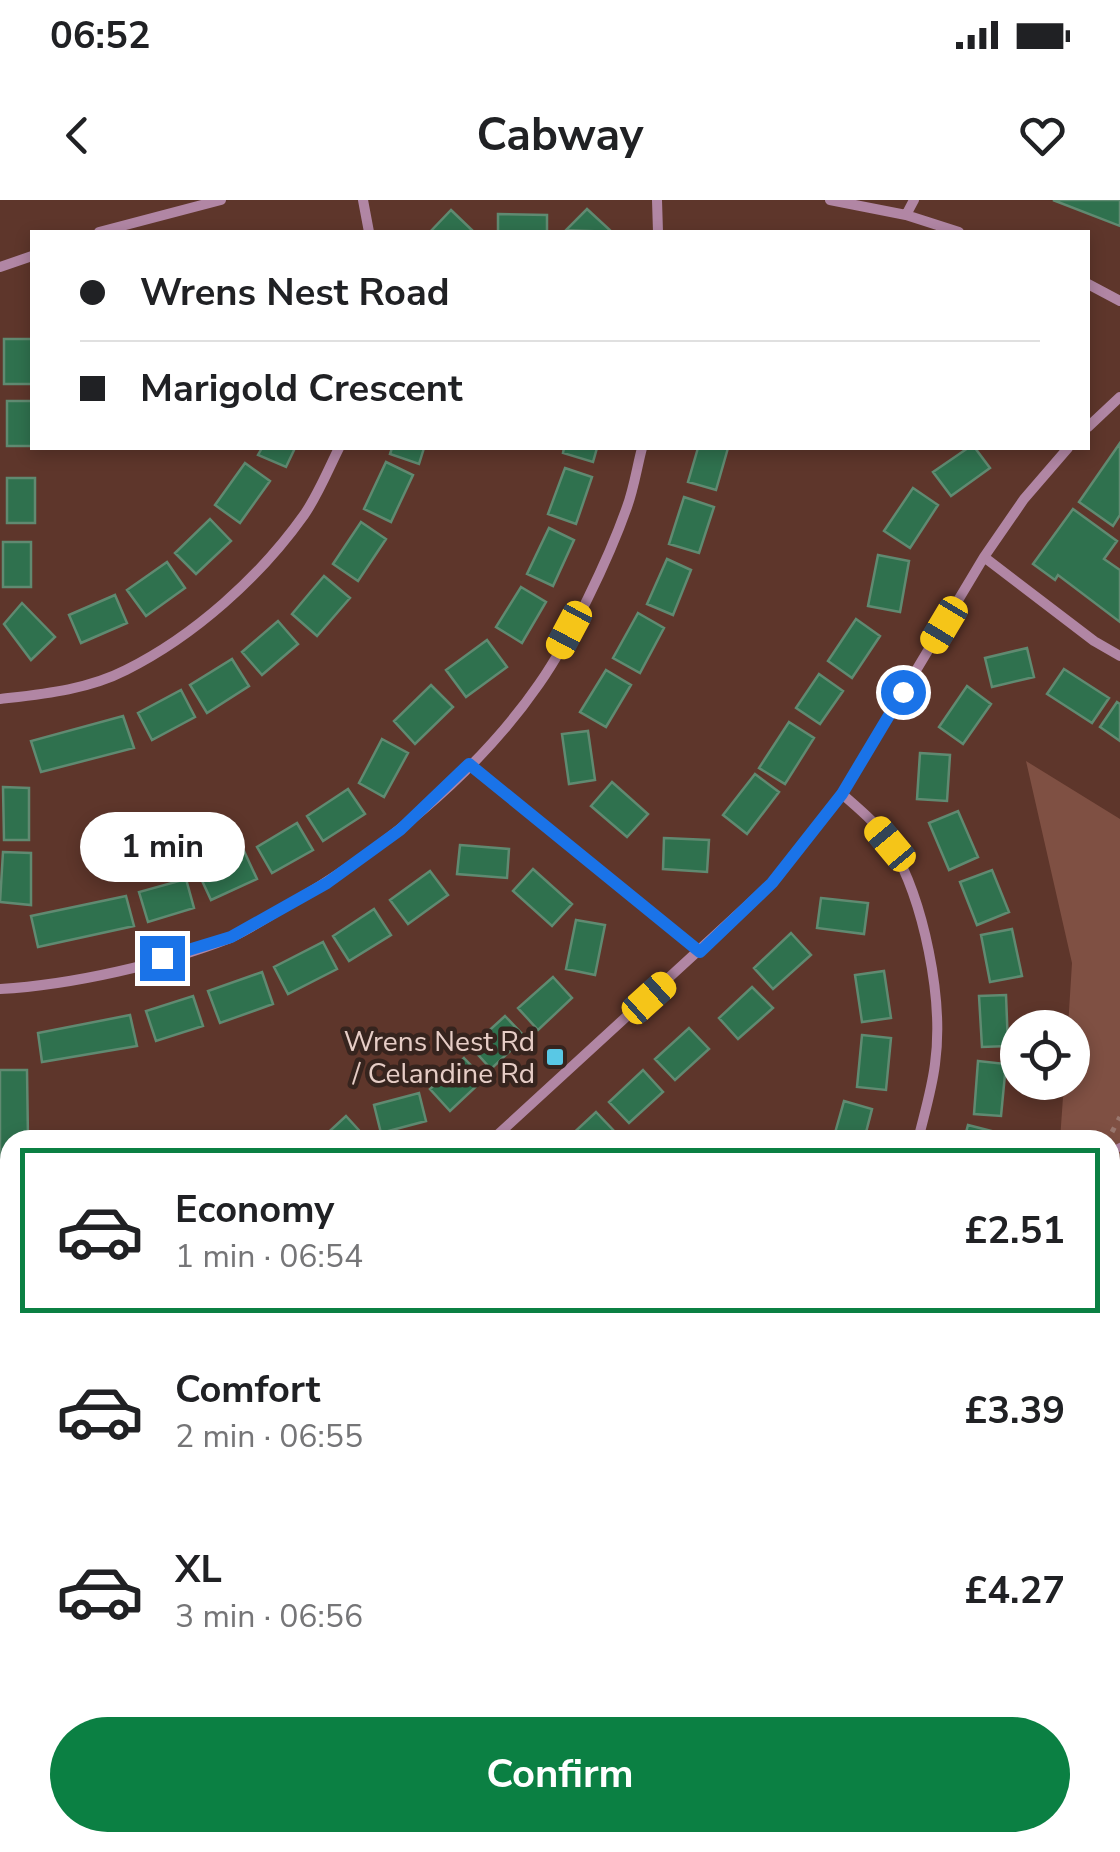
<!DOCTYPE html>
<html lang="en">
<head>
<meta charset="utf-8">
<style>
	:root { --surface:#fff; --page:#f6f6f6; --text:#202124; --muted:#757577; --line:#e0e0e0; --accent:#0b8043 }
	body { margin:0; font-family:"Nunito Sans",sans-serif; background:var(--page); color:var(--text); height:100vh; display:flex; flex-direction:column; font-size:38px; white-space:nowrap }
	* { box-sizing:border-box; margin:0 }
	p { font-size:32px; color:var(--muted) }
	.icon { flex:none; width:55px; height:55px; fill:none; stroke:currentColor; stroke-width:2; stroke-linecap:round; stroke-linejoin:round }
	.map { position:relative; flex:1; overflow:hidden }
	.sheet { position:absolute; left:0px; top:930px; width:1120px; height:722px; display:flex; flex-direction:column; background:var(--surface); border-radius:30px 30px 0 0; box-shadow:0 5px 15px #0003 }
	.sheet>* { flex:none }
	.banner { position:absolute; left:30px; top:30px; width:1060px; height:220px; border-radius:0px; box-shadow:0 5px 15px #0003; display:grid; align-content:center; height:220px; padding:0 50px; background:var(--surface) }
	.buttons { position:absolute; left:1000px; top:810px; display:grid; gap:20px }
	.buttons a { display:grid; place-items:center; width:90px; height:90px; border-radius:50%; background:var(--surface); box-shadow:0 5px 15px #0003; font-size:50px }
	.end { position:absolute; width:45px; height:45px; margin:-22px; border:12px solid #1a73e8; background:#fff; box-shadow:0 0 0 5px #fff }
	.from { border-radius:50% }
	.bubble { position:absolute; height:70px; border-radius:35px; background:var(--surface); box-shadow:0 5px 15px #0003; font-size:32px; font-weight:700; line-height:70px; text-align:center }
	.car { position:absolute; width:30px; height:60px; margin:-30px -15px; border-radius:12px; box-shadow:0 0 8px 2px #0007; background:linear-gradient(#f5c518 24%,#345 0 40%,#f5c518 0 76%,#345 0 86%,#f5c518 0) }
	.banner b { display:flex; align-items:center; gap:35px; height:95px; font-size:38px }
	.banner b+b { border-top:2px solid var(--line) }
	.banner i { width:25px; height:25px; background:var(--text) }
	ul { padding:18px 0 0; list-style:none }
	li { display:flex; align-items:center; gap:30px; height:165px; margin:0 20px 15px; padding:0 30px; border:5px solid transparent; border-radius:0px }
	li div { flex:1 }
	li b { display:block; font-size:38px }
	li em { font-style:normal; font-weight:700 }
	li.on { border-color:var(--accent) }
	li>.icon { width:90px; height:90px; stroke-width:1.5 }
	.button { display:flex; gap:20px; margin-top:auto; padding:20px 50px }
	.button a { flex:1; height:115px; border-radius:60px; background:var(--accent); color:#fff; font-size:40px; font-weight:700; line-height:115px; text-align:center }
	.status { display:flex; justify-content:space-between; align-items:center; height:70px; padding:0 50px; background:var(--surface); direction:ltr }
	.status svg { height:28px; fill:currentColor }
	header { display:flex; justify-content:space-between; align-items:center; height:130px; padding:0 50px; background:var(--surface); font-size:45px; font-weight:700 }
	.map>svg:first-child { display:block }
</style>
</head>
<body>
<div class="status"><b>06:52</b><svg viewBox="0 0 49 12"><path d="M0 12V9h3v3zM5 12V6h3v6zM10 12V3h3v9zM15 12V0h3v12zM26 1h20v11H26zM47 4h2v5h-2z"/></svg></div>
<header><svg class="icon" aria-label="back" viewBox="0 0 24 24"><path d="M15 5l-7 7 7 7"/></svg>Cabway<svg class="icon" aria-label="heart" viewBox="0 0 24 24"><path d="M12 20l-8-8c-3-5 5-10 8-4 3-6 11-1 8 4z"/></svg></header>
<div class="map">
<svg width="1120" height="1652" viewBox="0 0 1120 1652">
	<rect width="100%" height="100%" fill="#5e362b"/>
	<path fill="#7f5043" d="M1026 561 1120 619V1652H766L744 1643 1110 1642V940H1060L1064 883 1072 882V828L1068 827 1072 763Z"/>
	<path fill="#2f714e" stroke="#608a71" stroke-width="2.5" d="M1053 0H1120V26Z
		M587 9 612 32 566 30Z
		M451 10 474 32H430Z
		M498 14 547 15V32H498Z
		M4 139H32V184H4Z
		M7 201H32V246H7Z
		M1120 243V315L1113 326 1079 302Z
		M262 248H295L286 267 258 255Z
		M392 248H424L419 264 390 254Z
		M564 248H597L593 262 563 253Z
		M698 248H728L716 290 688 282Z
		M968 248H975L990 268 951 296 933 272Z
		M386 262 413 275 391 322 364 309Z
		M245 263 270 281 240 323 215 305Z
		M565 268 592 277 576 324 548 314Z
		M7 278H35V323H7Z
		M913 288 938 305 910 348 884 331Z
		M684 297 714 307 699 353 669 344Z
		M1073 309 1117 341 1104 359 1120 370V422L1058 375 1055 380 1033 364Z
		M210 319 231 341 196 374 175 353Z
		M361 322 386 339 358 381 333 364Z
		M549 328 574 340 553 386 527 374Z
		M3 342H31V387H3Z
		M878 355 909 361 900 412 868 406Z
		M667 359 691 370 673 415 647 404Z
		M167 362 185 388 146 416 127 390Z
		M324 376 350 398 317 436 292 414Z
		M521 387 546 402 522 443 496 427Z
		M115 395 127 423 81 443 69 415Z
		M22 403 55 437 31 460 4 424Z
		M638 413 664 428 640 473 613 458Z
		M856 419 880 436 852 478 828 461Z
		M278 421 298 444 262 475 242 452Z
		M487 440 507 467 466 497 446 470Z
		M1027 448 1034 477 992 487 985 458Z
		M232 459 249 486 207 513 190 485Z
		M1064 469 1109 498 1092 523 1047 494Z
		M606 470 631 485 606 527 580 512Z
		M819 474 843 491 820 524 796 508Z
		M431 485 453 507 415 544 394 521Z
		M967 486 991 504 963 544 939 527Z
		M181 490 195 517 152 540 138 513Z
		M1117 502 1120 504V541L1100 527Z
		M123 516 134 548 41 572 31 541Z
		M789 522 814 538 785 584 759 568Z
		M588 531 595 580 569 584 562 534Z
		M382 539 408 553 384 597 359 583Z
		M920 553 950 555 947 601 917 599Z
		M755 574 779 592 747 634 723 615Z
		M612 582 648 614 627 637 591 606Z
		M3 587 29 588V640H4Z
		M348 589 365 614 323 641 307 616Z
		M958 611 978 657 949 670 929 623Z
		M297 623 313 650 272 673 257 647Z
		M664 638 709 640 707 672 663 669Z
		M460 645 509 649 507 678 457 674Z
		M244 651 257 679 211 700 198 672Z
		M3 652 31 653V705L0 702Z
		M533 669 572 704 552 726 513 691Z
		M992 670 1009 712 977 725 960 682Z
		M430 671 448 695 408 724 390 700Z
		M186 679 194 708 148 722 139 692Z
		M126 696 134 726 38 747 31 716Z
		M821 698 868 703 864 734 817 728Z
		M374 709 391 735 349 761 333 736Z
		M576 720 605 725 595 775 566 769Z
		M1012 729 1022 776 990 782 981 735Z
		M791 733 811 755 773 789 754 768Z
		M323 742 337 769 288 794 274 767Z
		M884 771 891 818 862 822 855 775Z
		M262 772 273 804 220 823 208 791Z
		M553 777 572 798 538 830 518 808Z
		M752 787 773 808 738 839 719 818Z
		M1006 795 1008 846 982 847 979 796Z
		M193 796 203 826 156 841 146 811Z
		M130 815 137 846 42 862 38 833Z
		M505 816 525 837 491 869 471 847Z
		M689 828 709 849 675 880 655 859Z
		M862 835 891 838 886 890 857 887Z
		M464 858 484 879 450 911 430 889Z
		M978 861 1006 864 1001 916 974 914Z
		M0 870H27L28 940H10V966H0Z
		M643 870 663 892 629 923 609 902Z
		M419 893 426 921 381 933 374 905Z
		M844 901 872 909 864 940H833Z
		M596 912 616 933 609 940H566Z
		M346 916 365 937 362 940H320Z
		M968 925 999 933 997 940H964Z
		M4 982H10V1078H6Z
		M10 1098V1195H1L0 1099Z
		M10 1249V1286L0 1279V1264Z
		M0 1478H10V1528H0Z
		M192 1642H292L289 1652H223Z
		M331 1642H334L350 1652H326Z
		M560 1642H592L589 1652H557Z
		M680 1642H719L715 1652H677Z"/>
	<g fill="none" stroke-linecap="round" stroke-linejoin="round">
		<path stroke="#99776e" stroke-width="5" stroke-dasharray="5 8" stroke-linecap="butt" d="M1112 932 1120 917
			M1110 1191 1120 1185
			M897 1642 898 1652"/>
		<path stroke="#b186a4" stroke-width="8" d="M1110 952 1120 947"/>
		<path stroke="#b186a4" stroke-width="10" d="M363 0 369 32
			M657 0 658 32
			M830 0 906 15 959 32
			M906 15 914 0
			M99 32 221 0
			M0 67 32 56
			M1088 84 1120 101
			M1088 227 1120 197
			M984 357 1094 441 1120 456
			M0 499C43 494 87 490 126 470 194 436 260 377 304 315 318 295 328 270 339 248
			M469 564 700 752
			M842 594C859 609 879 625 891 645 924 701 944 799 935 864 932 889 924 915 918 940
			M0 789C71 785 164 764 230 738 248 730 266 718 283 708 378 654 477 574 539 484 570 440 609 358 627 307 634 288 637 267 642 248
			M492 940 772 683 842 594 984 357 1024 299 1068 248
			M0 1388 10 1381
			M0 1637 10 1640
			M17 1642 47 1652
			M633 1652 636 1642"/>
	</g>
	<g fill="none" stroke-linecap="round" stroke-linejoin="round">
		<path stroke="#1a73e8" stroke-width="12" d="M162 758 231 737 327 683 400 630 469 564 700 752 772 683 842 594 903 492"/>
	</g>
	<rect fill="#59c8e5" stroke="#36241e" stroke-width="4" x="545" y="847" width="20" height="20" rx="5"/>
	<g text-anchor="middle" stroke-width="9" stroke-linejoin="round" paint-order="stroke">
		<g font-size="28" fill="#e6cdc6" stroke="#36241e" text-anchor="end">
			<text x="535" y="851">Wrens Nest Rd<tspan x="535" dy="32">/ Celandine Rd</tspan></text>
		</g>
	</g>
</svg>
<div class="buttons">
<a><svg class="icon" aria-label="locate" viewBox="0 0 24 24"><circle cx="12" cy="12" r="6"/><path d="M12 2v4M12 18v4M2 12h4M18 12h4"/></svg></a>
</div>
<i class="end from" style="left:903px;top:492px"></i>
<i class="end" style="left:162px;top:758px"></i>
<div class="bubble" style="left:80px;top:612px;width:165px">1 min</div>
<i class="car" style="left:944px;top:425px;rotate:211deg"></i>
<i class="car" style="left:569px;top:430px;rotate:208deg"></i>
<i class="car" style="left:890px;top:644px;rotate:320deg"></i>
<i class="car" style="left:649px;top:798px;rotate:48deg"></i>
<div class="banner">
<b><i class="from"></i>Wrens Nest Road</b>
<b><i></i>Marigold Crescent</b>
</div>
<section class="sheet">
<ul>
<li class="on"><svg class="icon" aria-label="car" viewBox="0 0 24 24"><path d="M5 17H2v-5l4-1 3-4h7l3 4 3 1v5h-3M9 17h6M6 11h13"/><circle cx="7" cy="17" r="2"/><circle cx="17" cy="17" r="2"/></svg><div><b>Economy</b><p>1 min · 06:54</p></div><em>£2.51</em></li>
<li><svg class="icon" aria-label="car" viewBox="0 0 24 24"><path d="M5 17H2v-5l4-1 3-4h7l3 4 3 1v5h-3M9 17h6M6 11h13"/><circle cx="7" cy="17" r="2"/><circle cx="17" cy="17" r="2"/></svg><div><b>Comfort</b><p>2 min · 06:55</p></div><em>£3.39</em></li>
<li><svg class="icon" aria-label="car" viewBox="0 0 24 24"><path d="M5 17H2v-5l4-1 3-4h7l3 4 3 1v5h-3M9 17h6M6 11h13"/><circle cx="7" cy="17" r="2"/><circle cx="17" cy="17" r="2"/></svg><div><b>XL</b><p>3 min · 06:56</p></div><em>£4.27</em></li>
</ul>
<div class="button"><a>Confirm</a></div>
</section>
</div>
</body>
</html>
